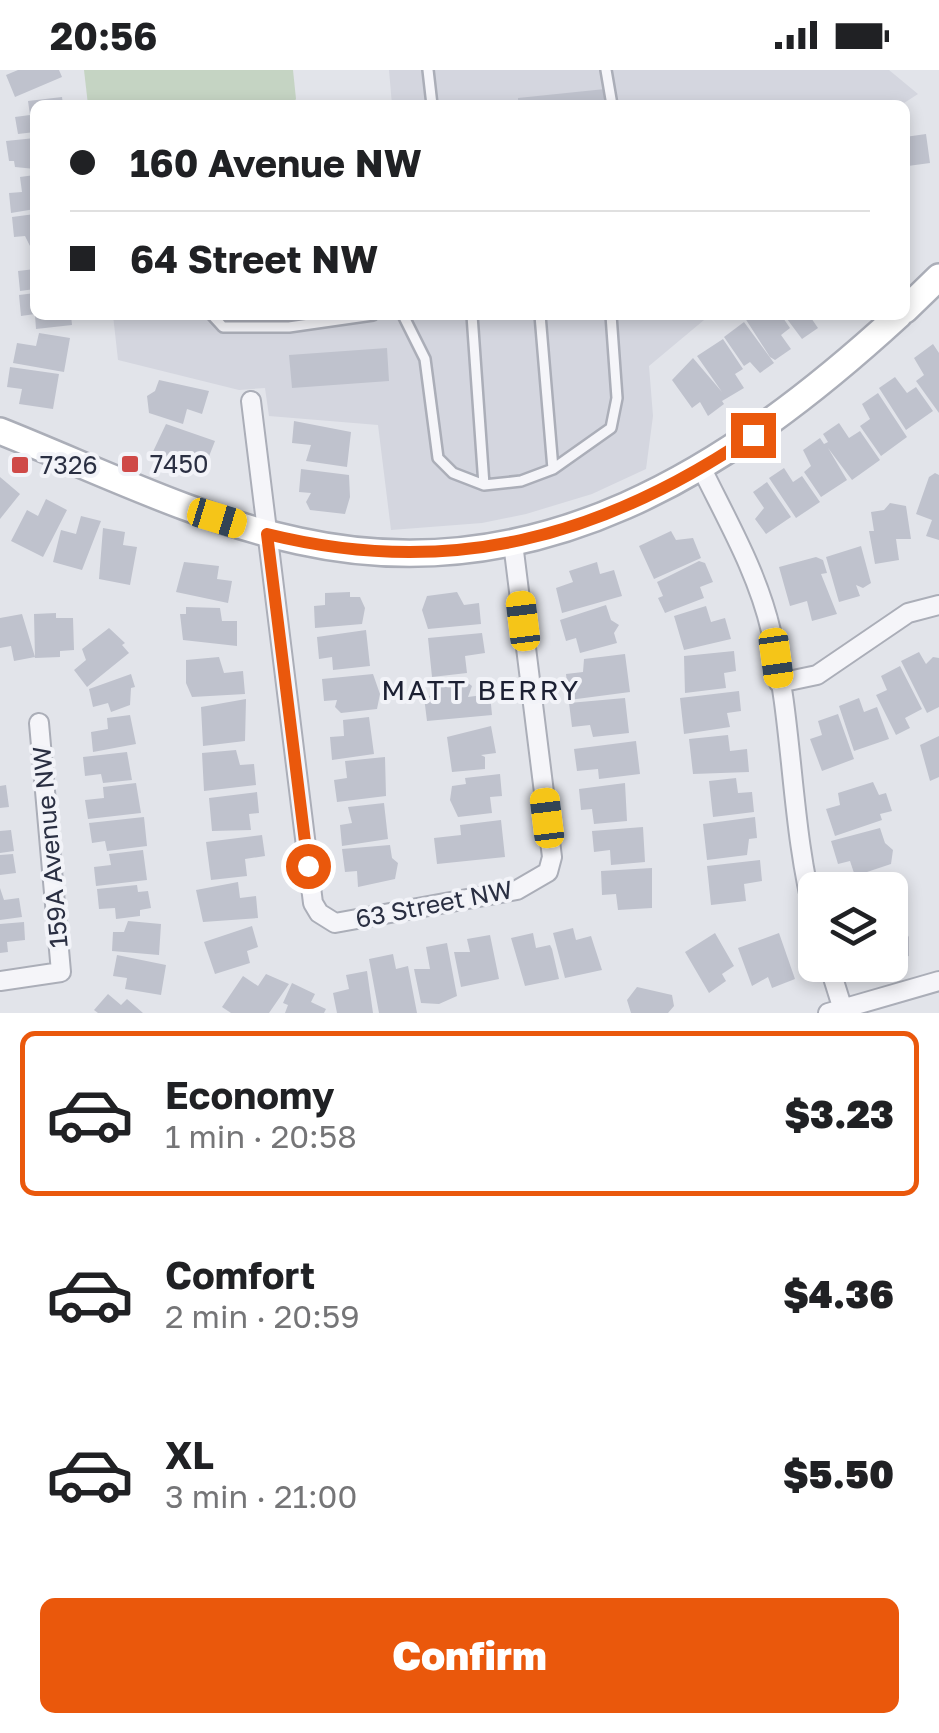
<!DOCTYPE html>
<html lang="en">
<head>
<meta charset="utf-8">
<style>
	:root { --surface:#fff; --page:#f6f6f6; --text:#202124; --muted:#757577; --line:#e0e0e0; --accent:#ea580c }
	body { margin:0; font-family:"Golos Text",sans-serif; background:var(--page); color:var(--text); height:100vh; display:flex; flex-direction:column; font-size:38px; white-space:nowrap }
	* { box-sizing:border-box; margin:0 }
	p { font-size:32px; color:var(--muted) }
	.icon { flex:none; width:55px; height:55px; fill:none; stroke:currentColor; stroke-width:2; stroke-linecap:round; stroke-linejoin:round }
	.map { position:relative; height:943px; overflow:hidden }
	.panel { display:flex; flex-direction:column; background:var(--surface); flex:1 }
	.panel>* { flex:none }
	.guide { position:absolute; left:30px; top:30px; width:880px; height:220px; border-radius:15px; box-shadow:0 5px 15px #0003; display:grid; align-content:center; height:220px; padding:0 40px; background:var(--surface) }
	.controls { position:absolute; left:798px; top:802px; display:grid; gap:20px }
	.controls a { display:grid; place-items:center; width:110px; height:110px; border-radius:15px; background:var(--surface); box-shadow:0 5px 15px #0003; font-size:50px }
	.end { position:absolute; width:45px; height:45px; margin:-22px; border:12px solid #ea580c; background:#fff; box-shadow:0 0 0 5px #fff }
	.from { border-radius:50% }
	.car { position:absolute; width:30px; height:60px; margin:-30px -15px; border-radius:12px; box-shadow:0 0 8px 2px #0007; background:linear-gradient(#f5c518 24%,#345 0 40%,#f5c518 0 76%,#345 0 86%,#f5c518 0) }
	.guide b { display:flex; align-items:center; gap:35px; height:95px; font-size:38px }
	.guide b+b { border-top:2px solid var(--line) }
	.guide i { width:25px; height:25px; background:var(--text) }
	ul { padding:18px 0 0; list-style:none }
	li { display:flex; align-items:center; gap:30px; height:165px; margin:0 20px 15px; padding:0 20px; border:5px solid transparent; border-radius:15px }
	li div { flex:1 }
	li b { display:block; font-size:38px }
	li em { font-style:normal; font-weight:800 }
	li.selected { border-color:var(--accent) }
	li>.icon { width:90px; height:90px; stroke-width:1.5 }
	.cta { display:flex; gap:20px; margin-top:auto; padding:20px 40px }
	.cta a { flex:1; height:115px; border-radius:15px; background:var(--accent); color:#fff; font-size:40px; font-weight:800; line-height:115px; text-align:center }
	.status { display:flex; justify-content:space-between; align-items:center; height:70px; padding:0 50px; background:var(--surface); direction:ltr }
	.status svg { height:28px; fill:currentColor }
	.map>svg:first-child { display:block }
</style>
</head>
<body>
<div class="status"><b>20:56</b><svg viewBox="0 0 49 12"><path d="M0 12V9h3v3zM5 12V6h3v6zM10 12V3h3v9zM15 12V0h3v12zM26 1h20v11H26zM47 4h2v5h-2z"/></svg></div>
<div class="map">
<svg width="939" height="943" viewBox="0 0 939 943">
	<rect width="100%" height="100%" fill="#e2e4ea"/>
	<path fill="#d4d6df" d="M389 0H889L918 24 901 35H392Z
		M113 245H710L649 296 653 346 646 399 592 424 526 444 482 453 391 460 378 355 269 346 265 318 239 320 118 290Z"/>
	<path fill="#c5d4c3" d="M84 0H293L296 29 292 35H88Z"/>
	<path fill="#bfc2cd" d="M18 0H59L62 7 15 27 6 5Z
		M605 19 607 35H518V28Z
		M62 27 63 35H35V62L18 64 15 47 30 45 28 31Z
		M926 64 930 93 908 96 910 112 905 113V67Z
		M35 68V99L15 97 14 91H9L6 71Z
		M35 105V139L11 143 9 123 22 122 20 107Z
		M35 144V176H30L25 166 14 167 12 147Z
		M35 199V219L20 221 18 201Z
		M35 223V244L21 246 19 225Z
		M35 245H71L72 255 36 259Z
		M743 245H781L790 258 781 265 791 279 775 290 770 287Z
		M784 245H809L818 258 802 269Z
		M744 252 774 293 760 303 750 292 744 296 724 267Z
		M39 263 70 268 64 302 13 293 17 273 36 276Z
		M723 269 743 299 735 304 744 318 722 331 724 334 708 346 700 332 692 338 672 310 693 288 722 322 697 286Z
		M933 274 939 283V343L916 311 924 305 914 288Z
		M387 278 389 311 292 318 289 285Z
		M10 297 59 304 53 339 19 334 22 319 7 317Z
		M895 307 907 323 916 317 933 341 906 360 879 318Z
		M159 310 209 321 202 344 187 339 183 354 149 343 147 326 155 321Z
		M878 323 907 367 881 386 860 356 870 349 862 334Z
		M294 351 351 362 347 397 306 391 311 375 292 373Z
		M839 353 849 368 860 361 880 390 852 410 828 378 847 410 821 427 804 402 811 396 803 380 820 368 824 374 828 372 823 364Z
		M166 354 215 371 206 394 186 387 182 401 150 388Z
		M784 398 793 412 802 406 820 432 796 448 769 408Z
		M301 399 349 405 350 427 345 444 310 440 306 432 311 423 299 422Z
		M935 403 939 405V470L926 466 932 450 916 444 929 407Z
		M0 407 20 424 0 449Z
		M767 412 791 447 766 464 755 449 764 438 753 422Z
		M46 429 67 440 43 487 11 471 27 440 38 446Z
		M890 433 906 436 911 469H896L899 490 875 494 869 461H874L871 442 884 440Z
		M81 446 101 451 82 500 53 492 61 460 76 464Z
		M103 458 125 462 123 475 137 477 130 515 99 509Z
		M671 461 676 470 693 468 701 488 654 509 639 476Z
		M861 476 871 513 863 518 856 515 860 526 839 532 826 487Z
		M816 487 823 490 827 503 821 504 837 544 812 551 807 531 790 536 779 497Z
		M699 491 705 493 713 512 700 517 704 528 665 543 658 528 663 526 657 512Z
		M184 492 219 496 217 509 232 511 228 533 176 522Z
		M597 492 600 504 614 500 622 526 562 543 556 518 573 512 569 501Z
		M350 522V527H360L365 538 362 554 315 558 314 536 325 535V523Z
		M457 522 464 535 479 533 481 554 428 559 422 540 427 526Z
		M606 535 611 550 619 555 614 563 617 573 580 583 576 568 566 571 560 550Z
		M706 536 711 552 725 548 731 569 684 580 674 546Z
		M186 537 220 538 222 551H237V576L183 570 180 544H186Z
		M56 543V548H73L74 580 60 581V587L35 588 34 544Z
		M22 544 35 587 14 591 11 576 0 578V548Z
		M109 558 125 573 122 575 129 583 87 617 74 600 86 590 82 579Z
		M366 560 370 596 333 600 332 587 319 589 317 567Z
		M482 563 485 583 465 586 467 603 432 607 428 568Z
		M734 581 736 601 724 603 726 618 685 623 684 586Z
		M919 582 926 594 933 587 939 588V637L927 643 901 591Z
		M625 584 630 622 569 630 566 604 583 602 584 589Z
		M219 587 224 603 243 601 245 624 192 627 186 613V590Z
		M900 596 922 639 905 648 910 658 896 665 876 625 887 620 881 606Z
		M131 604 135 617 131 618 130 635 111 642 108 633 93 637 89 619Z
		M373 604 380 624 377 639 341 643 335 637 337 630 324 631 322 609Z
		M464 610 472 616 468 627 490 624 492 645 427 651 424 627 434 625 433 614Z
		M739 621 741 641 727 643 730 657 684 664 680 628Z
		M625 628 629 663 593 667 590 655 572 657 569 633Z
		M859 628 864 642 877 637 889 669 854 681 839 636Z
		M246 629 245 671 203 676 201 637Z
		M838 644 854 689 822 701 810 669 822 665 818 651Z
		M130 645 136 674 93 682 91 662 108 659 107 648Z
		M369 647 374 684 332 690 330 667 344 666 343 650Z
		M491 656 496 683 481 685 485 687V699L452 702 447 667Z
		M728 665 730 681 747 679 749 702 693 704 689 669Z
		M939 666V707L930 711 920 675Z
		M636 671 640 704 599 709 598 699 577 701 574 679Z
		M236 680 240 695 254 694 256 715 204 721 202 683Z
		M127 682 132 710 103 713 101 704 85 706 83 687Z
		M385 687 386 726 337 732 334 710 347 708 345 691Z
		M500 704 502 726 490 727 492 743 458 747 450 730 452 716 466 714 465 708Z
		M736 708 738 723 752 722 754 742 713 747 709 711Z
		M873 712 879 725 886 723 892 741 880 744 882 750 835 766 826 739 840 735 838 723Z
		M136 713 141 743 88 749 85 730 104 728 103 717Z
		M625 713 627 751 594 754 592 739 581 740 579 719Z
		M6 715 9 737 0 738V716Z
		M257 722 259 743 249 744 251 760 212 761 209 728Z
		M384 733 388 769 342 776 340 755 352 753 348 737Z
		M144 747 147 776 107 781 105 771 92 773 89 753Z
		M755 747 757 768 749 769 747 785 707 790 703 754Z
		M501 750 505 787 437 794 434 768 461 765 460 755Z
		M643 757 645 792 611 795 610 780 594 782 592 761Z
		M880 758 885 773 893 780 891 794 855 806 850 791 838 794 831 771Z
		M11 760 14 781 0 783V761Z
		M262 765 265 786 245 789 247 806 211 810 206 772Z
		M390 775 392 788 398 793 395 809 358 817 357 801 345 802 342 779Z
		M143 780 147 810 96 816 94 797 111 795 109 784Z
		M13 784 16 803 0 805V785Z
		M760 790 762 811 744 814 746 831 711 835 707 796Z
		M652 798V838L618 840 616 824 602 825 601 801Z
		M890 804 901 843 890 846V820H850L849 816Z
		M238 812 240 828 256 826 258 848 203 852 196 820Z
		M137 815 138 822 148 821 151 838 140 840V846L116 849 115 838 99 839 97 819Z
		M0 818 4 830 19 828 22 847 0 850Z
		M128 851 161 854 159 885 112 881 113 862H124Z
		M898 851 909 867V886L890 891V853Z
		M24 852 25 870 7 872 8 882 0 883V854Z
		M252 856 258 877 247 881 250 893 215 904 204 872Z
		M573 858 576 870 591 866 602 900 565 908 553 863Z
		M533 863 536 878 550 875 552 879 559 909 525 916 511 868Z
		M715 863 734 896 722 904 726 911 709 923 685 882Z
		M779 863 795 909 772 918 768 907 752 916 738 878Z
		M490 865 499 909 461 917 454 882H470L467 869Z
		M447 873 457 926 439 934 421 933 414 899H430L426 877Z
		M393 884 396 899 408 896 417 943H379L369 889Z
		M117 885 166 895 161 925 125 919 127 908 113 906Z
		M367 901 373 943H337L333 923 349 919 346 905Z
		M266 904 289 914 269 943H231L222 937 243 906 258 916Z
		M292 913 315 924 311 932 326 939 324 943H285L288 935 283 933Z
		M637 917 672 925 674 936 668 943H631L627 930Z
		M108 924 121 935 127 929 143 943H98L94 940Z"/>
	<g fill="none" stroke-linecap="round" stroke-linejoin="round">
		<g stroke="#abaeb8" stroke-width="14">
			<path id="lane" d="M428 0 432 35
				M606 0 612 35
				M212 245 223 257H289L373 245
				M403 245 425 289 438 388 453 403 484 415 521 411 553 399 611 358 617 328 611 245
				M472 245 484 415
				M540 245 553 399"/>
		</g>
		<g stroke="#abaeb8" stroke-width="22">
			<path id="street" d="M251 331 313 833 319 843 335 853 517 820 548 802 552 787 513 473
				M702 399C728 452 758 504 771 561 794 656 790 755 815 849
				M779 613 817 605 908 543 939 535
				M829 895 844 943
				M0 911 61 902 39 653
				M828 943 939 911"/>
		</g>
		<g stroke="#abaeb8" stroke-width="30">
			<path id="secondary" d="M905 240 939 207
				M0 361C98 400 196 449 299 471 538 524 731 399 899 245"/>
		</g>
		<use href="#lane" stroke="#f5f5f9" stroke-width="9"/>
		<use href="#street" stroke="#f5f5f9" stroke-width="18"/>
		<use href="#secondary" stroke="#fff" stroke-width="25"/>
	</g>
	<g fill="none" stroke-linecap="round" stroke-linejoin="round">
		<path stroke="#ea580c" stroke-width="12" d="M308 796 267 464C449 509 601 468 753 365"/>
	</g>
	<g fill="#cf4947" stroke="#f2f3f8" stroke-width="4">
		<rect x="120" y="384" width="20" height="20" rx="5"/>
		<rect x="10" y="385" width="20" height="20" rx="5"/>
	</g>
	<g text-anchor="middle" stroke-width="8" stroke-linejoin="round" paint-order="stroke">
		<g font-size="25" fill="#2a2f42" stroke="#f2f3f8" text-anchor="start">
			<text x="150" y="403">7450</text>
			<text x="40" y="404">7326</text>
		</g>
		<g font-size="25" fill="#2a2f42" stroke="#f2f3f8">
			<text transform="translate(50 777) rotate(-95)" y="9">159A Avenue NW</text>
			<text transform="translate(434 834) rotate(-11)" y="9">63 Street NW</text>
		</g>
		<g font-size="28" letter-spacing="2.5" fill="#1c2033" stroke="#f2f3f8">
			<text x="481" y="630">MATT BERRY</text>
		</g>
	</g>
</svg>
<div class="controls">
<a><svg class="icon" aria-label="layers" viewBox="0 0 24 24"><path d="M12 4l9 5-9 5-9-5zM3 14l9 5 9-5"/></svg></a>
</div>
<i class="end from" style="left:308px;top:796px"></i>
<i class="end" style="left:753px;top:365px"></i>
<i class="car" style="left:217px;top:448px;rotate:107deg"></i>
<i class="car" style="left:523px;top:551px;rotate:353deg"></i>
<i class="car" style="left:776px;top:588px;rotate:172deg"></i>
<i class="car" style="left:547px;top:748px;rotate:353deg"></i>
<div class="guide">
<b><i class="from"></i>160 Avenue NW</b>
<b><i></i>64 Street NW</b>
</div>
</div>
<section class="panel">
<ul>
<li class="selected"><svg class="icon" aria-label="car" viewBox="0 0 24 24"><path d="M5 17H2v-5l4-1 3-4h7l3 4 3 1v5h-3M9 17h6M6 11h13"/><circle cx="7" cy="17" r="2"/><circle cx="17" cy="17" r="2"/></svg><div><b>Economy</b><p>1 min · 20:58</p></div><em>$3.23</em></li>
<li><svg class="icon" aria-label="car" viewBox="0 0 24 24"><path d="M5 17H2v-5l4-1 3-4h7l3 4 3 1v5h-3M9 17h6M6 11h13"/><circle cx="7" cy="17" r="2"/><circle cx="17" cy="17" r="2"/></svg><div><b>Comfort</b><p>2 min · 20:59</p></div><em>$4.36</em></li>
<li><svg class="icon" aria-label="car" viewBox="0 0 24 24"><path d="M5 17H2v-5l4-1 3-4h7l3 4 3 1v5h-3M9 17h6M6 11h13"/><circle cx="7" cy="17" r="2"/><circle cx="17" cy="17" r="2"/></svg><div><b>XL</b><p>3 min · 21:00</p></div><em>$5.50</em></li>
</ul>
<div class="cta"><a>Confirm</a></div>
</section>
</body>
</html>
